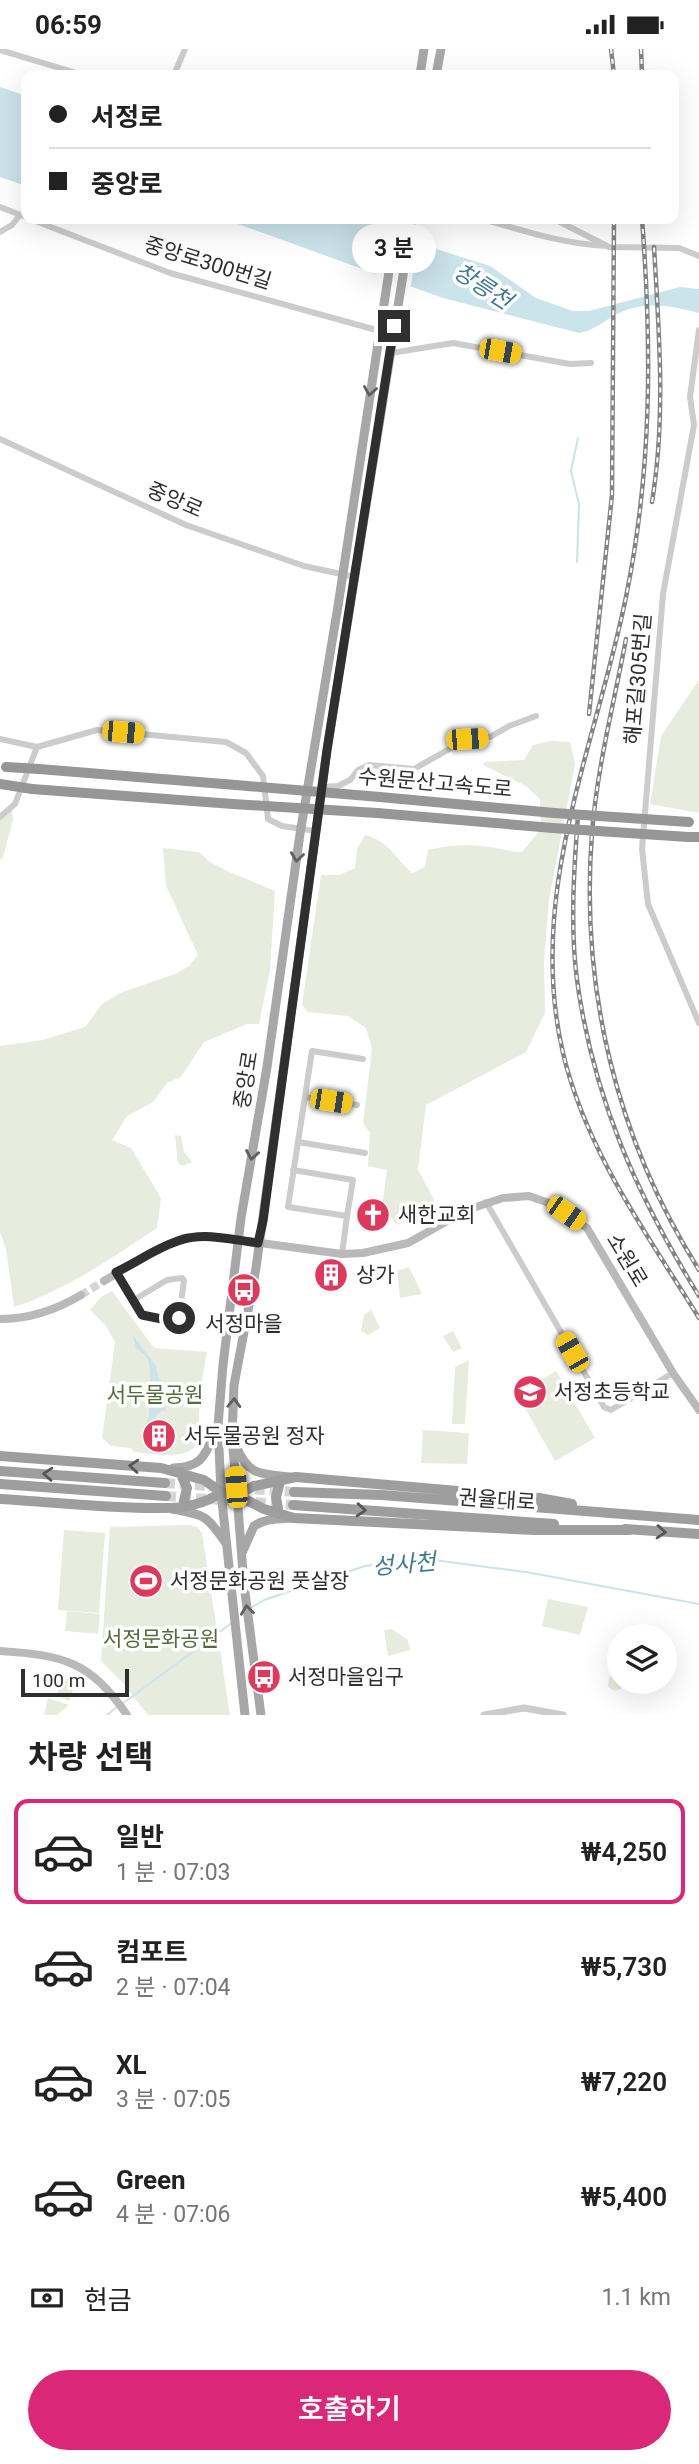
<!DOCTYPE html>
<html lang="ko">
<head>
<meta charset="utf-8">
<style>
	:root { --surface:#fff; --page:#f2f2f2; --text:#222; --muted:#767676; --line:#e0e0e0; --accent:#db2777 }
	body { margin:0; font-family:Roboto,"Noto Sans KR",sans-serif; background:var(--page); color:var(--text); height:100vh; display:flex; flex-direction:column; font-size:26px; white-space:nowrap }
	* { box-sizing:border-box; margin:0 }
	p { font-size:23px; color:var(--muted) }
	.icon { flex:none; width:38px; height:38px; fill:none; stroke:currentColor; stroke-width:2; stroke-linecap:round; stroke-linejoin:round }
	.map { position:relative; height:1666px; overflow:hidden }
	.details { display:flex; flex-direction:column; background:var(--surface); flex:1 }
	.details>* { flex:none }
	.hud { position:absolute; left:21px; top:21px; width:658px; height:154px; border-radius:14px; box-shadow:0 7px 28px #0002; display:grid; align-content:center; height:154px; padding:0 28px; background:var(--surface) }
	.fabs { position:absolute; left:607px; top:1575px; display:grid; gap:14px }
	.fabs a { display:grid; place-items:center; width:70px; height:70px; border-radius:50%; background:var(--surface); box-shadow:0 7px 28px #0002; font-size:35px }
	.scale { position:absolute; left:21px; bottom:18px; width:108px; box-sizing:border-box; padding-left:7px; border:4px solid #2f2f2f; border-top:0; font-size:19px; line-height:24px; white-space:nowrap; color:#2f2f2f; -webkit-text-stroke:5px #fff; paint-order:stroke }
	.end { position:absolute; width:32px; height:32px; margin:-16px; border:9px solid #2f2f2f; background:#fff; box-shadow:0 0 0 4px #fff }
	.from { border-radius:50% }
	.bubble { position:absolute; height:49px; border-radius:24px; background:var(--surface); box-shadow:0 7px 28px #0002; font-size:23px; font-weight:600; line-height:49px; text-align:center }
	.car { position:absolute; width:21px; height:42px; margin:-21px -10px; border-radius:9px; box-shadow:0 0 5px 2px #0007; background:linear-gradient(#f5c518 24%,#345 0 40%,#f5c518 0 76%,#345 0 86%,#f5c518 0) }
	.hud b { display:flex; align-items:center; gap:24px; height:66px; font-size:26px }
	.hud b+b { border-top:2px solid var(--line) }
	.hud i { width:18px; height:18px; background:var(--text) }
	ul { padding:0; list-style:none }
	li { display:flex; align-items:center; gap:21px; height:105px; margin:0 14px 10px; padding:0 14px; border:4px solid transparent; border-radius:14px }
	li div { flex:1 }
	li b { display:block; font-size:26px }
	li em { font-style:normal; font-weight:600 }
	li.current { border-color:var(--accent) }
	li>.icon { width:63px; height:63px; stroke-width:1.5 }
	h2 { padding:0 28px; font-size:32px; line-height:84px }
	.pay { display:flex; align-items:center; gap:18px; height:77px; padding:0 28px; font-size:26px }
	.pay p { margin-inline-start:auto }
	.primary-button { display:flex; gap:14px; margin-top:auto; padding:14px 28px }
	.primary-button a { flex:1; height:80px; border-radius:42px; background:var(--accent); color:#fff; font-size:28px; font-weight:600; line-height:80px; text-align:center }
	.status { display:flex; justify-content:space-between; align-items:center; height:49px; padding:0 35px; background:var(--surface); direction:ltr }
	.status svg { height:19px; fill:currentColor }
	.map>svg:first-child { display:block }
</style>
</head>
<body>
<div class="status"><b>06:59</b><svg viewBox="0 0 49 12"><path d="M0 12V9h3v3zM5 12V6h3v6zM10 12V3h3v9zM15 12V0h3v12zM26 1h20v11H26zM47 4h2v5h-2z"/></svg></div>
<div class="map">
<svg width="699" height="1666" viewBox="0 0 699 1666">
	<rect width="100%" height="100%" fill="#fff"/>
	<path fill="#e7ecde" d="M699 631V764L650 755 661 687Z
		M551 692 570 693 575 715 549 851 544 913 545 964 526 1003 426 1056 418 1120 437 1157 397 1176 382 1158 387 1121 368 1117 370 1084 363 1074 372 1000 366 979 348 967 308 963 302 956 321 826H339L355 819 357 800 365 786C389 792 394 808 412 824L425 818 428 801C447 796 470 795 489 798 501 799 510 803 522 803L541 780 540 750 526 737 483 716 485 713 524 711 533 696Z
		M12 761 13 771 3 808 0 811V770Z
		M163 799 199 803 210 813 227 822 275 842 270 921 259 975H247L204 993 181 1028 167 1034 153 1053 127 1067 112 1091 131 1099 161 1149 157 1179C111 1209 67 1241 14 1258L6 1200 0 1183V997L43 991 85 978 102 955 120 944 175 925 189 917 198 906 166 837Z
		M175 1086 181 1087 184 1103 192 1113 182 1117 178 1114Z
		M409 1218 422 1245 400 1249 397 1222Z
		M112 1242 154 1299 207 1303 200 1342 198 1391C192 1414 152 1404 134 1403L131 1399 111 1397 102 1389 115 1293 106 1277 90 1261 101 1248Z
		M371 1261 380 1279 368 1286 361 1282 364 1266Z
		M453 1282 462 1299 453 1303 443 1287Z
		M469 1311 465 1375H452L455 1318Z
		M556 1322 595 1389 555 1412 517 1345Z
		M423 1381 469 1384 467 1415 421 1414Z
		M190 1476 197 1478 202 1484 230 1666H148L122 1633 101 1612 110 1478Z
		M64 1481 105 1484 99 1564 58 1561Z
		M548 1550 588 1558 580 1586 542 1577Z
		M67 1562 100 1565 98 1585 65 1582Z
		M392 1580 408 1591 410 1601 388 1607 384 1581Z
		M613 1625 619 1626 620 1633H624L622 1639C617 1643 612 1642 608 1637L609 1629Z
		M62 1628 76 1633 69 1652 57 1647Z
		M48 1649 69 1656 57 1666H44Z"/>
	<path fill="#cbe3eb" d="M0 38 26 47V137L0 128Z
		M224 170H369L420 195 490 217 536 249 573 262H589L680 238 699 240V264C668 256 643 251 613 267 602 274 592 282 579 284L443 249Z
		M133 1286 156 1317 158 1328 168 1339 165 1363 163 1361 156 1366V1376L147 1378C150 1365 152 1323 148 1311 145 1305 140 1302 136 1299Z"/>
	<path fill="#fff" d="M384 173 419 190 410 241 375 228Z"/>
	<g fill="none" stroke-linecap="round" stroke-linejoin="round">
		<path stroke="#cbe3eb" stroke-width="2" d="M577 513 579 455 571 422 578 389
			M251 1559 264 1551 365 1517 426 1510 526 1523 699 1555
			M122 1655 233 1573
			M107 1666 117 1658"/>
		<path stroke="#d5d5d5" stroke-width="8" stroke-dasharray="8 4" stroke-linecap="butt" d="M81 1246 104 1232"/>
		<path stroke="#d5d5d5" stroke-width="10" stroke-dasharray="10 5" stroke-linecap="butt" d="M165 1434 294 1443
			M166 1447 293 1456"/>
		<path stroke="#ccc" stroke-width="6" d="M0 1 83 26
			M174 26 185 0
			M0 158 26 168
			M30 170 170 224 380 282
			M483 170C524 182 563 195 607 197
			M554 170 609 198 679 199 699 207
			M0 183 12 176 20 166
			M699 281 690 348 694 376 663 545 642 800 648 855 699 974
			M391 304 453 294 570 315 591 314
			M0 390 186 476 304 517 355 528
			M0 690 37 698 97 681 226 693 246 704 263 727 268 770 282 777 316 782
			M322 738 338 737 350 731 358 721 369 716 414 720 467 690 490 688 509 677 536 667
			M0 768 15 755 37 698
			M305 1048 357 1056
			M298 1093 365 1104
			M293 1121 353 1131 347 1167
			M486 1153 604 1358 611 1361 673 1324
			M342 1205 347 1167 288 1158 312 1002 363 1010
			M116 1223 142 1266 172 1272 179 1269 184 1231 182 1229 167 1231 132 1252"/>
		<path stroke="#ccc" stroke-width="7" d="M484 1666 524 1659 563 1666"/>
		<path stroke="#b9b9b9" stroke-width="8" d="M104 1232 156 1201 183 1189 209 1187 342 1205 363 1204 408 1194 467 1161 503 1149 529 1147 549 1154 587 1179 673 1324 699 1361
			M0 1270C30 1270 56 1261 81 1246
			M0 1602C63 1606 90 1612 127 1666"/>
		<path stroke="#a7a7a7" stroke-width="9" d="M420 26 424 0
			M436 26 441 0
			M236 1397C248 1427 261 1425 291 1428
			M173 1419C205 1418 205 1404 217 1379
			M172 1460C204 1466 206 1465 225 1493
			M242 1504 254 1477C266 1469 279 1470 293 1469
			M245 1666 221 1443 218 1377 223 1316 241 1169 267 1018 300 785 338 557 397 170
			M261 1666 244 1536 237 1446 232 1388 234 1336 256 1219 327 701 412 170"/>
		<path stroke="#9e9e9e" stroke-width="10" d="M0 1407 161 1419 204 1431 221 1443 237 1446 264 1460 294 1469 535 1481H630
			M0 1422 165 1434
			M180 1423 187 1439 183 1456
			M0 1435 166 1447
			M294 1443 382 1446 699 1471
			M237 1446 254 1437 296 1428 539 1449 572 1455
			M0 1450C54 1453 110 1460 164 1459 182 1459 207 1455 221 1443
			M293 1456 554 1475
			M279 1465 276 1448 280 1433
			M625 1480 699 1485"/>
		<path stroke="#969696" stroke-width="10" d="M39 720 236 736
			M32 740 233 755
			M380 748 554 764
			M377 764 553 779
			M688 788H699"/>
		<g stroke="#848484" stroke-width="4.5">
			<path id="rail" d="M611 0 614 26
				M641 0 642 26
				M642 170C652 299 652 420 626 548 595 700 526 846 563 1004 586 1102 647 1185 699 1269
				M652 453C666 368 659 283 654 198
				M626 590C614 654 597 719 592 784 580 939 616 1089 699 1221
				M589 665 612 446 614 170
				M578 766C574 820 570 877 577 931 593 1048 637 1147 699 1247"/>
		</g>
		<use href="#rail" stroke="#fff" stroke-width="2" stroke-dasharray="5" stroke-linecap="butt"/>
		<path stroke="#969696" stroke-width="10" d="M6 718 39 720
			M0 735 32 740
			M236 736 380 748
			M233 755 377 764
			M554 764 689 773
			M553 779 688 788"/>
	</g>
	<defs><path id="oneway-chevron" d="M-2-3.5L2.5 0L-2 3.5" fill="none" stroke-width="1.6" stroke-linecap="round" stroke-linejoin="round" transform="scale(1.75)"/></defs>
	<g stroke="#5f5f5f">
		<use href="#oneway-chevron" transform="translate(370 342) rotate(99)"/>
		<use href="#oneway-chevron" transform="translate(297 808) rotate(98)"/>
		<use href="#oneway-chevron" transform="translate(252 1106) rotate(100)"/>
		<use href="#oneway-chevron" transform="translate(234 1354) rotate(-88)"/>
		<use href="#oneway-chevron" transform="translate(247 1561) rotate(-97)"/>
	</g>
	<g stroke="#565656">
		<use href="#oneway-chevron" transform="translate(134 1417) rotate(-176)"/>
		<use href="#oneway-chevron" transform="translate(48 1425) rotate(-176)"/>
		<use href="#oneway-chevron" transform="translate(361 1461) rotate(4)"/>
		<use href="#oneway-chevron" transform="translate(661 1483) rotate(4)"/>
	</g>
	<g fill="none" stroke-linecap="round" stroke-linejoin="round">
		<path stroke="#2f2f2f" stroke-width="9" d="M179 1269 172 1272 142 1266 116 1223C138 1213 157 1198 181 1191 205 1183 233 1191 258 1194L263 1172 327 701 394 277"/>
	</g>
	<defs>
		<g id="church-disc" transform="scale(1.75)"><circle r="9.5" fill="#e0385b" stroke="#fff"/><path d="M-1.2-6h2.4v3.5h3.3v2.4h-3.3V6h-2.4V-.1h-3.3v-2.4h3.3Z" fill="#fff"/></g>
		<g id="building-disc" transform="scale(1.75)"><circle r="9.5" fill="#e0385b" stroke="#fff"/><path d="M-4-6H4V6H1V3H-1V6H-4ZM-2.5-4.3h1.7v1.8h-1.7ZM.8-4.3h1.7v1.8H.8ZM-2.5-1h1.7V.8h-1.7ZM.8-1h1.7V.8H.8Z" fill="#fff"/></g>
		<g id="bus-disc" transform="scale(1.75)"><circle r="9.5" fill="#e0385b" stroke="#fff"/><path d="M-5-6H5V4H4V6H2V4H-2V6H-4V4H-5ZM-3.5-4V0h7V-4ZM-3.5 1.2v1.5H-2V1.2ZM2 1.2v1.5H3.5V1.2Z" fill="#fff"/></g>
		<g id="school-disc" transform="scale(1.75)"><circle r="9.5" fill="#e0385b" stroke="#fff"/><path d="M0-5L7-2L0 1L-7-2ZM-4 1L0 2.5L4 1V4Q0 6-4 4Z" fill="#fff"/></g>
		<g id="stadium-disc" transform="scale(1.75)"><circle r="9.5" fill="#e0385b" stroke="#fff"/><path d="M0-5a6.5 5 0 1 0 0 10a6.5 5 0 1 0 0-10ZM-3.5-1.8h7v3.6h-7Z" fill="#fff"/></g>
	</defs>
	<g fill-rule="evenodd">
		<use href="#church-disc" x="373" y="1166"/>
		<use href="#building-disc" x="331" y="1226"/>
		<use href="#bus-disc" x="244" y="1241"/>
		<use href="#school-disc" x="530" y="1343"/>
		<use href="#building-disc" x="159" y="1387"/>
		<use href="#stadium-disc" x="146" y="1532"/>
		<use href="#bus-disc" x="264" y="1628"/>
	</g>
	<g text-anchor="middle" stroke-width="7" stroke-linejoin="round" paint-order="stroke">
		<g font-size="21" fill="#2f2f2f" stroke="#fff">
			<text transform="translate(208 214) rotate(17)" y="7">중앙로300번길</text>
			<text transform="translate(175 451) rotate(23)" y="7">중앙로</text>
			<text transform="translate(638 630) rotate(-85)" y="7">해포길305번길</text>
			<text transform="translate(435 734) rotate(5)" y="7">수원문산고속도로</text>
			<text transform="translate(246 1031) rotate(-81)" y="7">중앙로</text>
			<text transform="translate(627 1211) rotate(59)" y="7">소원로</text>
			<text transform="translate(497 1451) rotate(4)" y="7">권율대로</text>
		</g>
		<g font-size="21" fill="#2f2f2f" stroke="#fff" text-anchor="start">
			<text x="398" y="1173">새한교회</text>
			<text x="356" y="1233">상가</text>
			<text x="244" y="1282" text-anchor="middle">서정마을</text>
			<text x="554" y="1350">서정초등학교</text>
			<text x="184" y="1394">서두물공원 정자</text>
			<text x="170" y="1539">서정문화공원 풋살장</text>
			<text x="288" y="1635">서정마을입구</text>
		</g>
		<g font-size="21" fill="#586a3e" stroke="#fff">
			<text x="155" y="1353">서두물공원</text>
			<text x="161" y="1597">서정문화공원</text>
		</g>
		<g font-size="23" font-style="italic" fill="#407b8f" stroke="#fff">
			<text transform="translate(483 237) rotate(33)" y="8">창릉천</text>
			<text transform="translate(404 1515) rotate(-5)" y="8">성사천</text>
		</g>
	</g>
</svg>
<div class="fabs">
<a><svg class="icon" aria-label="layers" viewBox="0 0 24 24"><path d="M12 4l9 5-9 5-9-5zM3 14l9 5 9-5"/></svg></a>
</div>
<div class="scale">100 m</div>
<i class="end from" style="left:179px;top:1269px"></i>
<i class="end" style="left:394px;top:277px"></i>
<div class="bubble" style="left:352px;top:175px;width:84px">3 분</div>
<i class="car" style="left:500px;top:302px;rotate:100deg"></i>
<i class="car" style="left:123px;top:683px;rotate:95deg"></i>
<i class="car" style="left:467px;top:690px;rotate:87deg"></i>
<i class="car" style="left:331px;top:1052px;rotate:99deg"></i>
<i class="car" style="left:566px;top:1164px;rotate:125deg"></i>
<i class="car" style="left:572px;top:1303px;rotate:330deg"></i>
<i class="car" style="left:236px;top:1438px;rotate:356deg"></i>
<div class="hud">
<b><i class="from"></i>서정로</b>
<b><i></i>중앙로</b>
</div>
</div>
<section class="details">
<h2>차량 선택</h2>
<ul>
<li class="current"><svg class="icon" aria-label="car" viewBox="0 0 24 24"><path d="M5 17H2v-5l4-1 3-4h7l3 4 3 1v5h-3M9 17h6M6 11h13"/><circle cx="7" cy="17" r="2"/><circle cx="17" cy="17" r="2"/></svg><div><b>일반</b><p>1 분 · 07:03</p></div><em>₩4,250</em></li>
<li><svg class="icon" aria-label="car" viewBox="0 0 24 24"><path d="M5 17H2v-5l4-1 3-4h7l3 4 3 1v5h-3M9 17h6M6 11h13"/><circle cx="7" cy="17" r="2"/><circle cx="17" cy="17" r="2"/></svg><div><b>컴포트</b><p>2 분 · 07:04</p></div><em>₩5,730</em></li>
<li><svg class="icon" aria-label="car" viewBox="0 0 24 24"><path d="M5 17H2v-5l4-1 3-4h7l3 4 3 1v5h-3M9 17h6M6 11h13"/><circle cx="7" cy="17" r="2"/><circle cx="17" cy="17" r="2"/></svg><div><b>XL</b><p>3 분 · 07:05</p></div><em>₩7,220</em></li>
<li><svg class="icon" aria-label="car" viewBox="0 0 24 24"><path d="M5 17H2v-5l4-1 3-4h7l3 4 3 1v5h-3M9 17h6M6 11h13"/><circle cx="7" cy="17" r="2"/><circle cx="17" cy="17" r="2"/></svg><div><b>Green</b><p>4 분 · 07:06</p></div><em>₩5,400</em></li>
</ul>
<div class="pay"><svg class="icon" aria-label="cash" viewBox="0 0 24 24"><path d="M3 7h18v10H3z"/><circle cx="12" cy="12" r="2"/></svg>현금<p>1.1 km</p></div>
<div class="primary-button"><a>호출하기</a></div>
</section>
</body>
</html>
